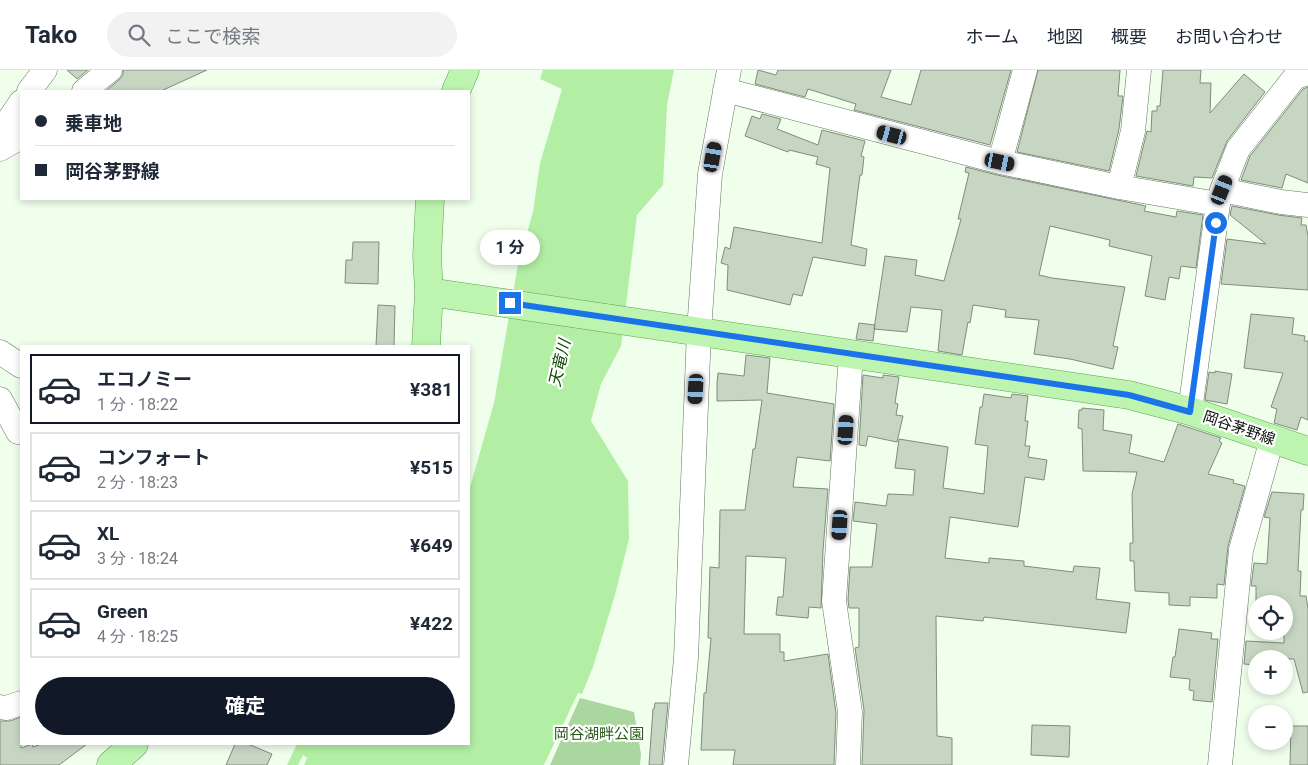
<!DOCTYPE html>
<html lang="ja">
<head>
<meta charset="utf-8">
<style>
	:root { --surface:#fff; --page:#f2f2f3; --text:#1f2937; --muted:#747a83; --line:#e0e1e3; --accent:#111827 }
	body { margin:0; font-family:Roboto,"Noto Sans JP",sans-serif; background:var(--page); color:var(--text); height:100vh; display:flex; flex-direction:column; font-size:19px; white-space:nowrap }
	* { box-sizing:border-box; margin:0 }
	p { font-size:16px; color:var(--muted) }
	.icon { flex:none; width:28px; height:28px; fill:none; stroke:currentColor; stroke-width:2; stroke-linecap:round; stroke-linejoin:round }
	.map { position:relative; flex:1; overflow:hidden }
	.drawer { position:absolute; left:20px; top:275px; width:450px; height:400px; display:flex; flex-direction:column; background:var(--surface); border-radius:0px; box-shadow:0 2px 8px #0003 }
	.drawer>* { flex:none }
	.banner { position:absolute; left:20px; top:20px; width:450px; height:110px; border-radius:0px; box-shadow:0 2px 8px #0003; display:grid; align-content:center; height:110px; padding:0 15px; background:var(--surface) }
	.fabs { position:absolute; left:1248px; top:525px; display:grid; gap:10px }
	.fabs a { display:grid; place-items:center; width:45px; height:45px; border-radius:50%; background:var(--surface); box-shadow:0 2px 8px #0003; font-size:25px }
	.end { position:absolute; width:22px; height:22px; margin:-11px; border:6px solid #1a73e8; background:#fff; box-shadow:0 0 0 2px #fff }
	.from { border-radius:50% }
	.bubble { position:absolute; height:35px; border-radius:18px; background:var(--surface); box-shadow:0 2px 8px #0003; font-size:16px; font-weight:700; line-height:35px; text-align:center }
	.car { position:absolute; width:15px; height:30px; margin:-15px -8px; border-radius:6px; box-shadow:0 0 4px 1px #0007; background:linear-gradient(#222 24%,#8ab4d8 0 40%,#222 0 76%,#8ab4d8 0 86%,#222 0) }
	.banner b { display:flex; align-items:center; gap:18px; height:48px; font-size:19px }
	.banner b+b { border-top:1px solid var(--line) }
	.banner i { width:12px; height:12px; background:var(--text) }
	ul { padding:9px 0 0; list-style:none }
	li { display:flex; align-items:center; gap:15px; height:70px; margin:0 10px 8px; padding:0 5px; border:2px solid var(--line); border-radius:0px }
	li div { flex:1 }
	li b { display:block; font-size:19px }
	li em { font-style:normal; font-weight:700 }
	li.current { border-color:var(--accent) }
	li>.icon { width:45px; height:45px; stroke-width:1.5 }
	.primary-button { display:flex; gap:10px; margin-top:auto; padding:10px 15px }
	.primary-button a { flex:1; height:58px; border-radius:30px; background:var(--accent); color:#fff; font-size:20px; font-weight:700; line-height:58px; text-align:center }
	header { display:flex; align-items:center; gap:30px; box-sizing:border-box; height:70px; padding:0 25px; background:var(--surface); border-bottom:1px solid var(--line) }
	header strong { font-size:24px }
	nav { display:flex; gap:28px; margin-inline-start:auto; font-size:18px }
	.search { width:350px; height:45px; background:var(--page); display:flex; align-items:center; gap:12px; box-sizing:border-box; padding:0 18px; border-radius:28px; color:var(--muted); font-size:19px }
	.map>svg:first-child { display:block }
</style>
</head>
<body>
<header>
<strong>Tako</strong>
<div class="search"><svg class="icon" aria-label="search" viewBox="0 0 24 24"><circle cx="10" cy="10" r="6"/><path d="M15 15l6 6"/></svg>ここで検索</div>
<nav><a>ホーム</a><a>地図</a><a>概要</a><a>お問い合わせ</a></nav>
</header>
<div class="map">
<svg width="1308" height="695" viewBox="0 0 1308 695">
	<rect width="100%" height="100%" fill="#efffeb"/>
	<path fill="#aad7a0" d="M580 628 634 642 641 684 640 695H550Z"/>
	<path fill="#b2eea4" d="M543 0H674L667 35 663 115 637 145 621 276 601 314 591 351 628 411 629 469 615 525 593 597 582 624 578 623 544 695H304L307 688 303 685 298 695H287L297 674H469V421L494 333 518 194 533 142 540 93 562 19 540 9Z"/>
	<path fill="#c7d6c3" stroke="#7f8d7c" d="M67 0H88L77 9Z
		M123 0H207L161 21H106L119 10 123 5Z
		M758 0 776 5 778 0H891L881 27 911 35 921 0H1011L990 75 854 40 856 34 808 19 805 27 755 14Z
		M1038 0H1120L1118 26H1123L1119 59 1109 101 1017 82Z
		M1163 0H1201L1200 13H1211L1210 43 1244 4 1265 22 1227 71 1212 108 1194 107 1193 116 1136 106 1147 61 1151 62 1152 41H1157V36H1160Z
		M1308 17V113L1286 104 1282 118 1241 110 1250 86 1303 19Z
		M762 44 781 49 777 59 818 75 822 60 865 71 861 86 864 87 862 105H860L851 175 867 179 865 196 813 187 802 226 793 224 790 235 727 220 728 195 721 193 725 177 730 179 734 157 822 173 830 98 816 94 818 87 789 80 788 82 745 66 752 46 760 49Z
		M966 97 997 105 1146 136 1144 141 1176 147 1177 141 1203 145 1196 198 1181 196 1179 209 1169 207 1165 230 1145 226 1152 186 1109 176 1110 170 1050 156 1039 205 1052 208 1125 217 1113 276 1118 277 1113 299 1070 289 1034 284 1039 250 1005 247 1006 240 973 235 970 253 968 252 962 285 938 281 942 240 911 237 907 262 874 259 885 186 917 190 915 205 944 211 961 149H958L969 103 965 102Z
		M1232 136 1278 145 1302 148 1301 155H1306L1308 166V220L1221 214 1227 169 1266 174 1230 145Z
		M353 172H379L378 214 345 213 346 190H352Z
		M378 235 395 236 394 276H376Z
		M1251 244 1294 248 1292 264 1305 266 1304 271H1308V350L1301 347 1297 360 1274 353 1277 339 1271 337 1283 303 1244 298Z
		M859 253 875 255 873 271 856 269Z
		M746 285 770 288 767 323 834 334 830 391 797 387 793 417 828 419 823 480 821 538 809 537 808 548 776 545 778 527H783L786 488 746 486 744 564H780V582H784V591L828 584 836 643 834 695H733L735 680H701L704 623H706L711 568H708L710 497 719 498 720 440H745L753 379H755L762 330 717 331V313L718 303 744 306Z
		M1215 301 1232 304 1227 334 1205 330 1209 302 1215 303Z
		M863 305 883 308V305L899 307 895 333 898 334 896 345 903 346 897 372 868 366 866 376 859 375Z
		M984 324 1011 328 1012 324 1028 326 1025 351H1028L1025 376H1030L1028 387 1047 390 1044 410 1025 407 1018 457 950 447 945 488 989 493V488L1024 491V496L1073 502 1074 496 1100 498 1096 529 1130 533 1126 563 984 547 983 551 936 546 937 666 952 668V695H862L864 640 855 578 859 577V538H849L848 530 850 497H872L877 454 853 451 855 432 886 436 888 424 913 425 915 400 895 398 899 369 948 377 943 418 984 424 988 376 975 374 980 337H982Z
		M1082 338 1104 340 1103 360 1132 365 1129 383 1164 392 1178 354 1221 368 1219 371 1222 373 1208 404 1234 410 1233 413 1245 416 1228 476 1224 515 1217 514V528L1190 527V536L1169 535V523L1135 521 1134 491H1130V473H1133L1132 424 1137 402 1083 401 1082 359 1078 358 1079 340H1082Z
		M1272 422 1304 424 1303 440H1301L1298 501H1301L1300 526H1306L1308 539V622L1303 623 1294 589H1256V595L1244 594 1246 571 1284 573V534H1263V532H1256V516H1251L1254 493 1267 494 1270 448 1264 447Z
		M1179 559 1212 563 1211 569H1218L1212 632 1193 630 1194 621 1189 620 1190 609 1170 607 1173 587H1175Z
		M655 633H668L662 695H649L653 639H654Z
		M21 647V678L32 674 33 677 41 674H87L59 695H0V651H10Z
		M1032 655 1070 656 1069 687 1031 685Z
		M1291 656H1308V695H1290Z
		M235 674H248L272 684 267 695H226Z"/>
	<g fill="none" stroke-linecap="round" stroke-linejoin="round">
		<g stroke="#657362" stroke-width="25">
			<path id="minor" d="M725 20 1000 92 1119 117 1218 134
				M29 21 45 0
				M84 21 110 0
				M0 63 21 32
				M0 79 21 67
				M1000 92 1025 0
				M1119 117 1133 61 1139 0
				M1222 120 1281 132 1308 135
				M0 282 21 296
				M0 329 18 362
				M1190 341 1218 134 1222 120 1238 79 1295 7 1308 3
				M0 637 6 638 21 633
				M676 695 686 588 699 261 710 104 729 0
				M848 695 850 642 834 531 851 284
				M1220 695 1241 480 1272 369"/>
		</g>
		<g stroke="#61a053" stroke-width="29">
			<path id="major" d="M456 21 465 0
				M429 222 1129 325 1190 341 1308 381
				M426 276 429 222 427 186 430 129
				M111 695 134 674"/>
		</g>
		<use href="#minor" stroke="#fff" stroke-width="24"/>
		<use href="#major" stroke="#bdf5b0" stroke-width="28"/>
	</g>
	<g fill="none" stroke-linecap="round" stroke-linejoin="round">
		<path stroke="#1a73e8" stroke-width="6" d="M510 233 1129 325 1190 342 1216 153"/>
	</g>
	<g text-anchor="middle" stroke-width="4.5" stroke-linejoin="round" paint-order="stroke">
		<g font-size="15" fill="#090e08" stroke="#fff">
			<text transform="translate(1239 358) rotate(19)" y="5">岡谷茅野線</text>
		</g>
		<g font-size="15" fill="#275e19" stroke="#fff">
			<text x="599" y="669">岡谷湖畔公園</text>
		</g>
		<g font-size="16" font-style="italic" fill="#0f4900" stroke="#fff">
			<text transform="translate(559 293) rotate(-77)" y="6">天竜川</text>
		</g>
	</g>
</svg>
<div class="fabs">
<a><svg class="icon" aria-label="locate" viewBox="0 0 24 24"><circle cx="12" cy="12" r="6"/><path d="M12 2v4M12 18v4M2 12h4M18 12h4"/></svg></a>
<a>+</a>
<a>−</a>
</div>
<i class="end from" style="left:1216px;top:153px"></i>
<i class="end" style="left:510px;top:233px"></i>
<div class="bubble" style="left:480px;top:160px;width:60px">1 分</div>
<i class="car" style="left:892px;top:65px;rotate:285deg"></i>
<i class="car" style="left:713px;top:87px;rotate:10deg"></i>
<i class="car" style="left:1000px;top:92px;rotate:102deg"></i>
<i class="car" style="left:1222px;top:120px;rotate:22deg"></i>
<i class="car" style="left:696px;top:319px;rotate:183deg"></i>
<i class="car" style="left:846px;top:360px;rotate:4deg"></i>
<i class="car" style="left:840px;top:455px;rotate:184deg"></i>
<div class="banner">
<b><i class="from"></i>乗車地</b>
<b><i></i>岡谷茅野線</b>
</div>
<section class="drawer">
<ul>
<li class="current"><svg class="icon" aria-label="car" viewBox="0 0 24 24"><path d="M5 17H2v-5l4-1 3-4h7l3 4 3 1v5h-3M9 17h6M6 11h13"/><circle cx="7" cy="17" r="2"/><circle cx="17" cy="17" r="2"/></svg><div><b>エコノミー</b><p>1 分 · 18:22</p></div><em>¥381</em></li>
<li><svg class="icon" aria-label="car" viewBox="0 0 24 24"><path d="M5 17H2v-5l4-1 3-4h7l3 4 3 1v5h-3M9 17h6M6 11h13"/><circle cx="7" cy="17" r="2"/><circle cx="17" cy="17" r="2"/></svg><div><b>コンフォート</b><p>2 分 · 18:23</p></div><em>¥515</em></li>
<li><svg class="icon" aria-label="car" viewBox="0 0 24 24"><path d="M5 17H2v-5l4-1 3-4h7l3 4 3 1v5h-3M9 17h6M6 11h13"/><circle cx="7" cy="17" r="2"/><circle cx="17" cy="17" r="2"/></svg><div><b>XL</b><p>3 分 · 18:24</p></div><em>¥649</em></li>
<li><svg class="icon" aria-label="car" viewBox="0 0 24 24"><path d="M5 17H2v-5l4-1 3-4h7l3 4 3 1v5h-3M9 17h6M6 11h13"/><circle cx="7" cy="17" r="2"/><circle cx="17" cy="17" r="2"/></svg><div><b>Green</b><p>4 分 · 18:25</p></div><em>¥422</em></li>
</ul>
<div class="primary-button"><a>確定</a></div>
</section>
</div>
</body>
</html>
